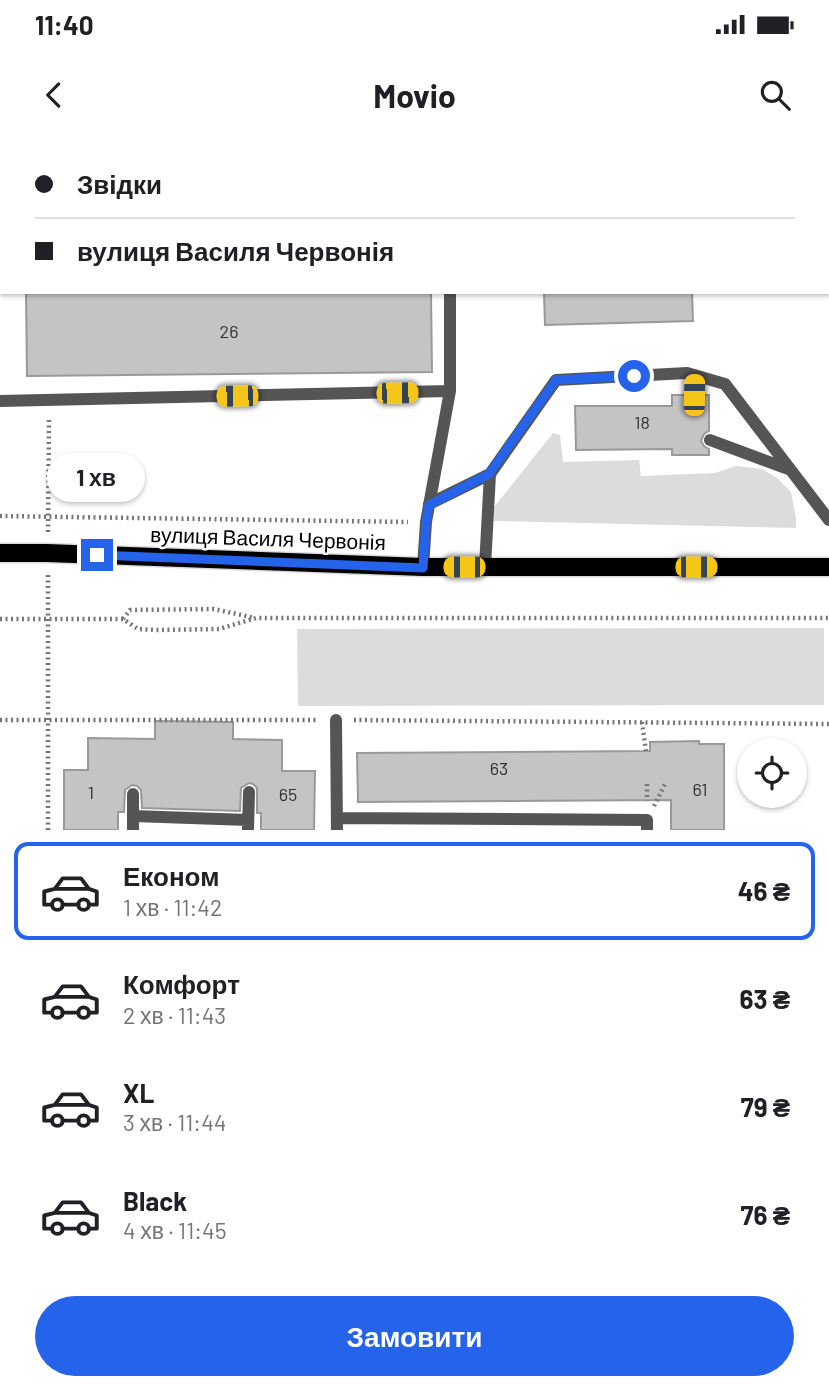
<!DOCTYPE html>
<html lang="uk">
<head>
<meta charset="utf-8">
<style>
	:root { --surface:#fff; --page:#f2f2f2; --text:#202124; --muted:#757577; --line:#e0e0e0; --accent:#2563eb }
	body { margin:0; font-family:Barlow,sans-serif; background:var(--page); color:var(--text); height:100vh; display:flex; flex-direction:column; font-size:26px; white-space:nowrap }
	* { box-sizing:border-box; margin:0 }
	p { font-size:23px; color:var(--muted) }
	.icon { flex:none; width:38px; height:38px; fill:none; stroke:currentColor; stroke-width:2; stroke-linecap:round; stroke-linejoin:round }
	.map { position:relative; height:690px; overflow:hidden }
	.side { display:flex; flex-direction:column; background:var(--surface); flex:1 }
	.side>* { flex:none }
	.banner { position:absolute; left:0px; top:0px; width:830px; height:154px; box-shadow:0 2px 5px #0004; display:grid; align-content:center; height:154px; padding:0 35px; background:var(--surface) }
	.fabs { position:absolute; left:737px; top:598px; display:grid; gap:14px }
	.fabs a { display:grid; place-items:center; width:70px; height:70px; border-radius:50%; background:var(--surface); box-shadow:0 2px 5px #0004; font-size:35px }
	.end { position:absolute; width:32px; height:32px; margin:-16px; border:9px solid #2563eb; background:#fff; box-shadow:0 0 0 4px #fff }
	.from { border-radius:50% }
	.bubble { position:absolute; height:49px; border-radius:24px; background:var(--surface); box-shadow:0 2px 5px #0004; font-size:23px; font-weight:700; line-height:49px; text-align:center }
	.car { position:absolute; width:21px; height:42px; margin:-21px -10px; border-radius:9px; box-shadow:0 0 5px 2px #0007; background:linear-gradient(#f5c518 24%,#345 0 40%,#f5c518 0 76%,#345 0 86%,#f5c518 0) }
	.banner b { display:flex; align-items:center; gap:24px; height:66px; font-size:26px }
	.banner b+b { border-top:2px solid var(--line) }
	.banner i { width:18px; height:18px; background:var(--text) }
	ul { padding:12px 0 0; list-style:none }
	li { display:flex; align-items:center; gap:21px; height:98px; margin:0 14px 10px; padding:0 21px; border:4px solid transparent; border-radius:14px }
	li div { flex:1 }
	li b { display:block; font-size:26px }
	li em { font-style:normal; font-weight:700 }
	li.selected { border-color:var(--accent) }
	li>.icon { width:63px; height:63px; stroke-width:1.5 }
	.button { display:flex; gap:14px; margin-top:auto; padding:14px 35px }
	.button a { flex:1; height:80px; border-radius:42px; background:var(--accent); color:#fff; font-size:28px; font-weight:700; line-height:80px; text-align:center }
	.status { display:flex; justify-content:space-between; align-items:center; height:49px; padding:0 35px; background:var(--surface); direction:ltr }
	.status svg { height:19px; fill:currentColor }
	header { display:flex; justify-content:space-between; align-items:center; height:91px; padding:0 35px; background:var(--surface); font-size:32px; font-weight:700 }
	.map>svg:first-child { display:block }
</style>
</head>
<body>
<div class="status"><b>11:40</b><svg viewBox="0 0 49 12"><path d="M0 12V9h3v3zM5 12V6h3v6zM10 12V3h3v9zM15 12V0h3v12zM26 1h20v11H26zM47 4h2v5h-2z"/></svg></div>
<header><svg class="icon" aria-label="back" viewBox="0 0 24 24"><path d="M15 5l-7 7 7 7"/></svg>Movio<svg class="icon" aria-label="search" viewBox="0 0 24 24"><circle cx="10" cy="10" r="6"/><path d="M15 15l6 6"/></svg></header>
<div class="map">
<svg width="829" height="690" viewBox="0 0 829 690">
	<rect width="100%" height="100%" fill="#fff"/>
	<path fill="#dcdcdc" d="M553 293 560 295 563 322 639 320 641 336 715 333 736 326 762 329 777 338 791 352 796 378V388L494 381V367Z
		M824 488V565L298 566 297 489Z"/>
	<path fill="#c4c4c4" stroke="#999" stroke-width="2" d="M26 152H431L432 232 27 236Z
		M544 152H692L693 181 545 185Z
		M672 255H685L687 260 693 264 699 262 703 255H709V291L704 294 701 301 704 306 709 309V315H672V309L576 310 575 266H672Z
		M155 581 233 582V599L282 600V631H315L314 690H261V673H257V648L253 644 249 643 241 648 240 671 142 668 141 650 137 646 132 645 125 650 124 672H118V690H64V630H88V598L155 599Z
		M699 601V604H724V690H671V660L358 662 357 613 650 611V602Z"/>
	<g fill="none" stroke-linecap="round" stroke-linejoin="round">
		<g stroke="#dbdbdb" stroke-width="21">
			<path id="primary" d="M0 413H47L423 427H829"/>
		</g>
		<path stroke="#777" stroke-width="4.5" stroke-dasharray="2 3.5" stroke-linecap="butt" d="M0 376 408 382
			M48 392 49 278
			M0 479H123L138 489 156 490 219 489 256 478H829
			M123 479 130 470 214 469 255 478
			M0 580H317
			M354 580 829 584
			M642 582 646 611
			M647 644V661
			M654 666 665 644
			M48 690V432"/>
		<path stroke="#555" stroke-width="12" d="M0 26H2
			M450 152V251
			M694 255V235
			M0 261 450 251 426 382 423 427
			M710 300 788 329
			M429 364 490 334 556 240 687 233 725 244 829 380
			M485 427 490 334
			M336 580 337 690
			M133 676V654
			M337 678 647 680V690
			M133 690V676L248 680
			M248 690 249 652"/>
		<use href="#primary" stroke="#000" stroke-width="18"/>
	</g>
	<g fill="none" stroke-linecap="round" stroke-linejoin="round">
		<path stroke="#2563eb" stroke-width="9" d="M97 415 423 428 426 382 429 365 489 334 556 240 634 236"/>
	</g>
	<g text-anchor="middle" stroke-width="5" stroke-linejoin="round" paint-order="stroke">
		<g font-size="18" fill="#313131">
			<text x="229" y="198">26</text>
			<text x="642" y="289">18</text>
			<text x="499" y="635">63</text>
			<text x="700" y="656">61</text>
			<text x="91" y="659">1</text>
			<text x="288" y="661">65</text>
		</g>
		<g font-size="21" fill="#000" stroke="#fff">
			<text transform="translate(268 399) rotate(2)" y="7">вулиця Василя Червонія</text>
		</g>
	</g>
</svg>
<div class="fabs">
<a><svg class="icon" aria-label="locate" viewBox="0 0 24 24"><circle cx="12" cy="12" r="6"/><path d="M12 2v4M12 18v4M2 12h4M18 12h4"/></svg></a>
</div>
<i class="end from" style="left:634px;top:236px"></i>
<i class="end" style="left:97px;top:415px"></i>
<div class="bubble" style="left:47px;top:313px;width:98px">1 хв</div>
<i class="car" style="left:397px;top:253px;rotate:89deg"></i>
<i class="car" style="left:694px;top:255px;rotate:1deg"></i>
<i class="car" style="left:237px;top:256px;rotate:269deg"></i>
<i class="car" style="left:464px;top:427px;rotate:270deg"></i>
<i class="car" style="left:696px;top:427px;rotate:90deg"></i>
<div class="banner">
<b><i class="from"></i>Звідки</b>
<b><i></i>вулиця Василя Червонія</b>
</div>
</div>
<section class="side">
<ul>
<li class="selected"><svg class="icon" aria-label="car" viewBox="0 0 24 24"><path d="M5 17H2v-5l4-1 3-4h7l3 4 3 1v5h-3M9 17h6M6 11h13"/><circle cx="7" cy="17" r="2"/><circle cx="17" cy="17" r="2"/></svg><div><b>Економ</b><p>1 хв · 11:42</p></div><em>46 ₴</em></li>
<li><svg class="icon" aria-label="car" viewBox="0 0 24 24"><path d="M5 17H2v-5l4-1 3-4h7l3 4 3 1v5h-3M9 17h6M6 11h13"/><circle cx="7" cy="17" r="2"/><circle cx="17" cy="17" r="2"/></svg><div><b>Комфорт</b><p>2 хв · 11:43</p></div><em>63 ₴</em></li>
<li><svg class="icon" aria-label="car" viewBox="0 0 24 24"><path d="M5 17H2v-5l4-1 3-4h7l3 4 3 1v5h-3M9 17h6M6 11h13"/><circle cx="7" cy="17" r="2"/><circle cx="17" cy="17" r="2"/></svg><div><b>XL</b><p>3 хв · 11:44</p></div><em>79 ₴</em></li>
<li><svg class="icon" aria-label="car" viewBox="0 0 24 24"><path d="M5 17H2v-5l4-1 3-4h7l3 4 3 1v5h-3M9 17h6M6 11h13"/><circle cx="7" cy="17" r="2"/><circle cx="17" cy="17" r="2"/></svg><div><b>Black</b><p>4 хв · 11:45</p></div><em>76 ₴</em></li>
</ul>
<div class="button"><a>Замовити</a></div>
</section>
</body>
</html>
